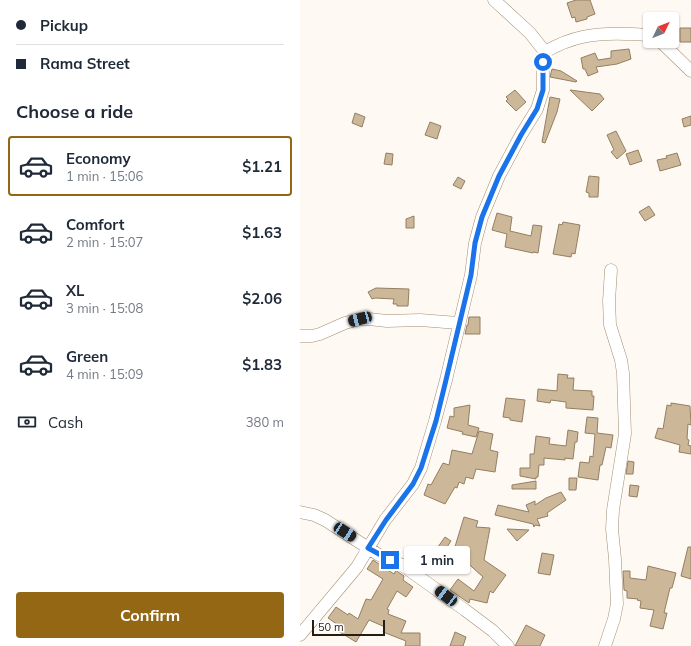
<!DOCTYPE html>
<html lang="en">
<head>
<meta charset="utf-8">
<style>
	:root { --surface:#fff; --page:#f6f6f7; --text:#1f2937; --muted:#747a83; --line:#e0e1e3; --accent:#946714 }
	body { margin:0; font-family:Mulish,sans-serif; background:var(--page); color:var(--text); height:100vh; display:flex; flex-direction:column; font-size:15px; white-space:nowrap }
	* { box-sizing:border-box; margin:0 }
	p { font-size:13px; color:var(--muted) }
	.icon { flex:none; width:22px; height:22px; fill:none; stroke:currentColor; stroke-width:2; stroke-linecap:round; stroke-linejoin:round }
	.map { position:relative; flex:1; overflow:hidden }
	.side { display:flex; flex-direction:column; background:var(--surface); width:300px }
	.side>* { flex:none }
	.top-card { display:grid; align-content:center; height:88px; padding:0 16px; background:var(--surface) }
	.needle { width:26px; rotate:47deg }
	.controls { position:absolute; left:343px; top:12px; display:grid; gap:8px }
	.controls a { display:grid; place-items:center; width:36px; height:36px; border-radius:4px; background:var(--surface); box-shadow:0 1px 3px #0004; font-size:20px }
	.scale { position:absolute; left:12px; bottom:10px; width:73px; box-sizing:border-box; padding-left:4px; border:2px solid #251d12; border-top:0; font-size:11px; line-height:14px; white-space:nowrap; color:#251d12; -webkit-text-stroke:3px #fff; paint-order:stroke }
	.end { position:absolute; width:18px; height:18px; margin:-9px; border:5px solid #1a73e8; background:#fff; box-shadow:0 0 0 2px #fff }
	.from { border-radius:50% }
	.bubble { position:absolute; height:28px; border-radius:4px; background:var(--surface); box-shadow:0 1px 3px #0004; font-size:13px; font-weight:700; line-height:28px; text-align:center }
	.car { position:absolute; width:12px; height:24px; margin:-12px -6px; border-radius:5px; box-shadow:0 0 3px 1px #0007; background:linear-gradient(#222 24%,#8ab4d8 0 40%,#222 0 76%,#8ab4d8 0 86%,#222 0) }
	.top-card b { display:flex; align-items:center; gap:14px; height:38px; font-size:15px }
	.top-card b+b { border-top:1px solid var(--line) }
	.top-card i { width:10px; height:10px; background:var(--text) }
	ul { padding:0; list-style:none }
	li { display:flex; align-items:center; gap:12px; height:60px; margin:0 8px 6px; padding:0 8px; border:2px solid transparent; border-radius:4px }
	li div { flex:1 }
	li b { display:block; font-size:15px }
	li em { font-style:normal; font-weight:700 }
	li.current { border-color:var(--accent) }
	li>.icon { width:36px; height:36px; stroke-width:1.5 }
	h2 { padding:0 16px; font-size:18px; line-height:48px }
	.pay { display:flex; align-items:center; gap:10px; height:44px; padding:0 16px; font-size:15px }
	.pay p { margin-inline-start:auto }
	.action { display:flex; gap:8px; margin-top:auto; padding:8px 16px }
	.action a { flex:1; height:46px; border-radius:4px; background:var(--accent); color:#fff; font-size:16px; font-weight:700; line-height:46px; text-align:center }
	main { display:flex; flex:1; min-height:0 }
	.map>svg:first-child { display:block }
</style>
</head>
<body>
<main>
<section class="side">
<div class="top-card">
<b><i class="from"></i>Pickup</b>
<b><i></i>Rama Street</b>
</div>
<h2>Choose a ride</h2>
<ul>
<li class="current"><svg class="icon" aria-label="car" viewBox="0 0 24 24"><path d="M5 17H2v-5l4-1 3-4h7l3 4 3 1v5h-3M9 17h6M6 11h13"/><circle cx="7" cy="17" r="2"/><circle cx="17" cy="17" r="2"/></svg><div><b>Economy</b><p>1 min · 15:06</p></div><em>$1.21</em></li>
<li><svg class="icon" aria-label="car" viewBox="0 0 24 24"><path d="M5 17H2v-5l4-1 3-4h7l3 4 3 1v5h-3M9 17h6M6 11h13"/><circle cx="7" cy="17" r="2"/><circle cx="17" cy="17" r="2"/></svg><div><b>Comfort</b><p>2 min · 15:07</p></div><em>$1.63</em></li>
<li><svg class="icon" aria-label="car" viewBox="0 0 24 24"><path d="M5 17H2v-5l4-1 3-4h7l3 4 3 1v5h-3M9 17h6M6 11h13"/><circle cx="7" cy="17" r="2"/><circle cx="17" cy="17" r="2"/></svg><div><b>XL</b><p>3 min · 15:08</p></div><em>$2.06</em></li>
<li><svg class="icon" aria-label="car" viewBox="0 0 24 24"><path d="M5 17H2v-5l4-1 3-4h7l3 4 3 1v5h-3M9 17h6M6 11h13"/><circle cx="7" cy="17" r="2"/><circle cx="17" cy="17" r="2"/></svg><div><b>Green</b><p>4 min · 15:09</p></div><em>$1.83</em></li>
</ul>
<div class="pay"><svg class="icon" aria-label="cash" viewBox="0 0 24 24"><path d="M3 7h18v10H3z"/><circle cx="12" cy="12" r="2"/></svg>Cash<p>380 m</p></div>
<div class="action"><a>Confirm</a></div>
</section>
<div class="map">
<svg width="391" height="646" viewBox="0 0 391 646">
	<rect width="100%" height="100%" fill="#fef9f3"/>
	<path fill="#cdb799" stroke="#937f62" d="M276 0H290L295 14 287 17V19L276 22 275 17 272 18 267 3Z
		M380 28H391V42H380Z
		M329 49 331 59 317 64 296 67 298 72 288 76 285 69H283L281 58 295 53 298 60 311 58V51Z
		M252 69 261 71 277 81 276 82 250 77Z
		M215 90 226 102 216 111 206 101 208 99 206 97Z
		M270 90 300 94 304 99 292 111Z
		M250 97 260 99 257 112 245 143 242 142Z
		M55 113 65 117 62 127 52 123Z
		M391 116V125L384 127 382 119Z
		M130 122 141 126 137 139 125 135Z
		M316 131 326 151 317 159 311 152 314 150 307 135Z
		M338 150 342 161 330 165 326 154Z
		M86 153 93 154 92 165 84 164Z
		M377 153 381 165 360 171 357 160 367 158 366 156Z
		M289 176 299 177 298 197H289V193L286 192Z
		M158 177 165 181 161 189 153 185Z
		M349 206 355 215 345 221 339 212Z
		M197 213 212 217 210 231 231 236 233 225 242 226 238 253 233 252V253L205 247 207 234 192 230Z
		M114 216V228H106V219Z
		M263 222 280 225 275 254 272 253 271 257 253 254 259 224 262 225Z
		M76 288 109 289 108 306H97V304H93L94 299 75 298 72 299 68 292Z
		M169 317H180V334H165L167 325H168Z
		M258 374 268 375 267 378H274L273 390 292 391V396H294L293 410 266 408V402L251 400 250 403 237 401 238 389 257 391Z
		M206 398 225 400 222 422 210 420V418L203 417Z
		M371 403 390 406 391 425 388 424 387 439 389 440 388 445 391 446V454L379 452 380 445 355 438 358 428 363 429 367 405 371 406Z
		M170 405 168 425 179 428 176 437 162 434 163 432 147 428 150 416 154 417V408Z
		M287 417 298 418 297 433 313 435 311 448 306 447 302 465H300L298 480 278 477 280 462 289 463 290 456 293 457 295 434 285 433Z
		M268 430 278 432 277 442H275L273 459 265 458V460L244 458V465H239L238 477H236V479L220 476V468H230V454H234L236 436 250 438 249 444 266 446Z
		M179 431 193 434 190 450 198 452 195 472 176 469 173 479 166 477 164 484 159 482 157 488 155 487 145 504 124 495 128 484 131 485 143 463 149 465 152 450 172 454Z
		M328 461 334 462 333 474H326Z
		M269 478H277L276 490H269Z
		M236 481V489H212V485Z
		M330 485 339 486 337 497 329 496Z
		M261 492 266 500 247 513 248 516 237 519 240 526 235 525 234 527 233 524 195 515 198 505 229 512 226 505 235 501V505L246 498Z
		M164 517 178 521 176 527 190 528 184 560 206 575 193 593 190 591 187 603 170 599 169 603 150 590 158 579 174 591 183 577 162 558 164 556 154 550Z
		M207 529 229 530 217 541Z
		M145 537 151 541 135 565 128 561Z
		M388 547H391V579L381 576Z
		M242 553 254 555 250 575 238 573Z
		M73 560 94 574 96 570 98 572 104 576 103 580 113 587 106 597 97 591 87 609 89 610 88 614 106 621 101 633H120V646H105L106 641 83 632 85 627 69 620 56 642 38 631 41 627 28 618 36 607 48 615 49 613 58 619 66 599 71 600 83 579 67 569Z
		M348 566 376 573 372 588H370L364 613H367L363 629 350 626 354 610 340 608 341 601 337 600 338 599 327 598V591L324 590 323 571H330V578L346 580Z
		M226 625 245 635 240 646H215Z
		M155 632 166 637 163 646H150Z"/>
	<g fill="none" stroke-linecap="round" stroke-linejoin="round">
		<g stroke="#a28e71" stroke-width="13">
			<path id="minor" d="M194 0 230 33 245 52
				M360 41 391 71
				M0 336H12L20 334 45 323 60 319H69L87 321 120 320 158 323
				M0 512 14 515 25 520 79 555 102 565 165 610 193 631 208 646
				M0 635 57 567 85 520 113 484 121 468 135 421 146 380 171 275 175 243 182 217 199 176 221 135 237 109 243 90V62L245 52C272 36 295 33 326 34 334 34 342 33 350 37
				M305 646 314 619 317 604 315 559 312 529 313 510 325 434 323 373 321 360 310 325 309 301 311 270"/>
		</g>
		<use href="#minor" stroke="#fff" stroke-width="12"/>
	</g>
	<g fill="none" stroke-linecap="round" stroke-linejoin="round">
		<path stroke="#1a73e8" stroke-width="5" d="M90 560 68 548 86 520 113 484 121 468 136 421 146 380 171 275 175 243 182 217 199 176 221 135 237 109 243 90V62"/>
	</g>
</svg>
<div class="controls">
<a><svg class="needle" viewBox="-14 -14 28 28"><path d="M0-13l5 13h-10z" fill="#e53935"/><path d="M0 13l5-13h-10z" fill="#747a83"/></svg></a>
</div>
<div class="scale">50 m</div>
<i class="end from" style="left:243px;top:62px"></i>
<i class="end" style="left:90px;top:560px"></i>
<div class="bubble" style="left:104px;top:546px;width:66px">1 min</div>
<i class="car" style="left:60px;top:319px;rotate:255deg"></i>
<i class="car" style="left:45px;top:532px;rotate:123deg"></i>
<i class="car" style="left:146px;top:596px;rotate:307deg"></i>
</div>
</main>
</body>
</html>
